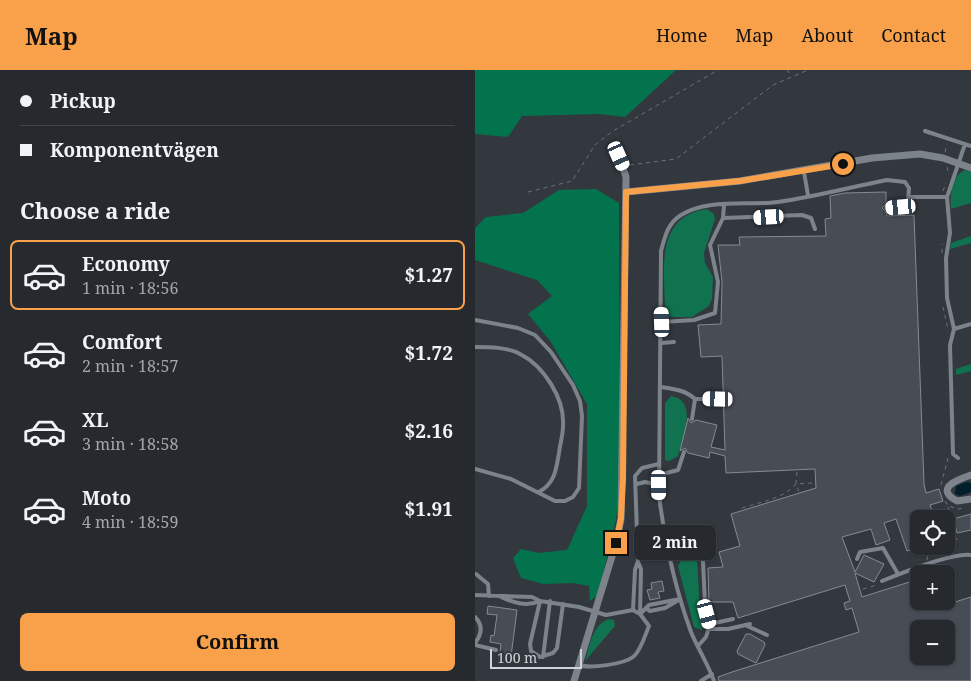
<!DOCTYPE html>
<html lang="en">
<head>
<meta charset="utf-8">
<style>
	:root { --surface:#262a2f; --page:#32363b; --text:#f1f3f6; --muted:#a4a7aa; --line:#42464b; --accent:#f8a14a }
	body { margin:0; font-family:"Noto Serif",serif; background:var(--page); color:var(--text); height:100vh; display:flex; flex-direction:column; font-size:19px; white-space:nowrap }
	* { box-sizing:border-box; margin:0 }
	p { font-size:16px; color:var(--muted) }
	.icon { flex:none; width:28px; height:28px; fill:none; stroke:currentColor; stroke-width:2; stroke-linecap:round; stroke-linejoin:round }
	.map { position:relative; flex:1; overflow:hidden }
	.side { display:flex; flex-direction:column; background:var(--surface); width:475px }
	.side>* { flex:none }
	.hud { display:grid; align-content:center; height:110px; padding:0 20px; background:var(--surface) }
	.controls { position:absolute; left:435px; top:440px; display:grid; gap:10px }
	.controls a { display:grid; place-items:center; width:45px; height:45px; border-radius:8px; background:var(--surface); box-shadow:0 1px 4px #0004,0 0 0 1px var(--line); font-size:25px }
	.scale { position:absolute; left:15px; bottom:12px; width:92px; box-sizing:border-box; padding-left:5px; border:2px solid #d0d3d7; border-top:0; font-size:14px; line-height:18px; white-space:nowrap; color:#d0d3d7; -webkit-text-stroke:4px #33383f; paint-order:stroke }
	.end { position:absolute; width:22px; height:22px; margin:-11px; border:6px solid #f8a14a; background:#111; box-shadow:0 0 0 2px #111 }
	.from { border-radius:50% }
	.bubble { position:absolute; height:35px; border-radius:8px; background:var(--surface); box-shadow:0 1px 4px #0004,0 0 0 1px var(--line); font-size:16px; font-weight:700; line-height:35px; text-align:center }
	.car { position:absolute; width:15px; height:30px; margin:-15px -8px; border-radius:6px; box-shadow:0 0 4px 1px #0007; background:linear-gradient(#fff 24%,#345 0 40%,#fff 0 76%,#345 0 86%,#fff 0) }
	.hud b { display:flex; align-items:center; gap:18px; height:48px; font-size:19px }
	.hud b+b { border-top:1px solid var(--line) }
	.hud i { width:12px; height:12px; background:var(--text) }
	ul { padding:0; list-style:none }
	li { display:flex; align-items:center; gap:15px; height:70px; margin:0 10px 8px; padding:0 10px; border:2px solid transparent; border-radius:8px }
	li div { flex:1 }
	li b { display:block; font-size:19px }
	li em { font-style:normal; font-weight:700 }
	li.current { border-color:var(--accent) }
	li>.icon { width:45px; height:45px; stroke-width:1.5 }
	h2 { padding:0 20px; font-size:22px; line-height:60px }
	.button { display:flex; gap:10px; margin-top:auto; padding:10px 20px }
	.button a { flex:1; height:58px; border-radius:8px; background:var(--accent); color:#111; font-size:20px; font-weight:700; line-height:58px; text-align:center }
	header { display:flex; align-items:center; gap:30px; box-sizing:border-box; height:70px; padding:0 25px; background:var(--accent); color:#111 }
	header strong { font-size:24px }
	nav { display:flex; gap:28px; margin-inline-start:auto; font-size:18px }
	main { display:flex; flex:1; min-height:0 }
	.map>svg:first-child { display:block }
</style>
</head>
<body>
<header>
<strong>Map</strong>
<nav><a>Home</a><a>Map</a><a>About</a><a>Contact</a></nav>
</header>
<main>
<section class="side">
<div class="hud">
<b><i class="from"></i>Pickup</b>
<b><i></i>Komponentvägen</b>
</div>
<h2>Choose a ride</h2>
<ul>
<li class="current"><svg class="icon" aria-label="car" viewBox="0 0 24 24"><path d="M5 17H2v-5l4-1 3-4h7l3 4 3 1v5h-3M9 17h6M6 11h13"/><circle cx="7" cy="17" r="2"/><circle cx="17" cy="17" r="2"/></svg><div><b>Economy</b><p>1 min · 18:56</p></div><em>$1.27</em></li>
<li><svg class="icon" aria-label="car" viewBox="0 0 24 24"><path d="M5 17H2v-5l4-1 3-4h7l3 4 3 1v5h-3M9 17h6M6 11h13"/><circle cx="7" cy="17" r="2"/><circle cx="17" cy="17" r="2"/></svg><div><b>Comfort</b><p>2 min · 18:57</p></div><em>$1.72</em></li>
<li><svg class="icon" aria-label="car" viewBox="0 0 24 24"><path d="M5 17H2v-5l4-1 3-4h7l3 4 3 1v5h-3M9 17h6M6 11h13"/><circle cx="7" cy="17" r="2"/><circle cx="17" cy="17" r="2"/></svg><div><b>XL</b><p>3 min · 18:58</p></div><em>$2.16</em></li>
<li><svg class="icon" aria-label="car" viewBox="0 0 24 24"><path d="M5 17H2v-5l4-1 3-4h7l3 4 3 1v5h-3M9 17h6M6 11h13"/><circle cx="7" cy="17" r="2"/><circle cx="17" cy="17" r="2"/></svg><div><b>Moto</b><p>4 min · 18:59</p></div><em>$1.91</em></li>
</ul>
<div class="button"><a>Confirm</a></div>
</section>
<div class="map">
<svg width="496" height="611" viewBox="0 0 496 611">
	<rect width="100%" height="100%" fill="#33383f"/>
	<path fill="#10724e" d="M490 100 496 102V133L476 139C475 126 476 106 490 100Z
		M232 139 239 144 240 149 229 183 230 193 238 207 237 229 234 236 217 247H196L190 242C190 202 178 147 232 139Z
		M496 166V173L475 179 476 173Z
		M496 294V301L481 305V299Z
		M196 326C224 330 207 369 203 386L194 391 190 390V333Z
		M219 483 222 489 225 540 228 555 227 560 219 557 203 496 209 486Z
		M133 549 139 550 140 556 110 591C115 576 116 557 133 549Z"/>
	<path fill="#03734e" d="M0 0H201L150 47 124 44 47 46 33 67 0 64Z
		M121 119 144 133 145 417 141 450 123 525 115 531 114 516 98 513 68 514 46 508 38 488 46 479 64 483 92 480 112 436V334L76 272 53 244 77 226 62 210 0 190V158L11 147 48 143 84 120Z"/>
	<path fill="#01202c" d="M492 412 496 413V422L485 426 480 424 481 416Z"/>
	<path fill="#484d55" stroke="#858b93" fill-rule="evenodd" d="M411 122V134L407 138 411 142 412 146 439 145 449 414 451 423 464 419 468 431 455 435 460 449H444V447V463L441 464 444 473 437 475 438 479 432 481 421 449 409 453 415 470 401 475 396 459 367 467 380 502 389 485 409 494 399 512 380 503 387 527 444 509V531H471L472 507 480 532 496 527V611H244L243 607 257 602 384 562 377 538 371 540 369 533 375 531 370 515 263 548 258 532H234L233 498 248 497 244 482 265 476 256 444 341 418 340 399 251 403 250 386 235 382 234 388 213 383 210 378 205 381 213 348 216 353 221 350 242 355 236 377 250 380 247 286 226 287 223 255 246 254 247 212 243 175H265L264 167 351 166 350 149 356 148 355 126 370 123ZM444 559H471V586H444Z
		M496 444V460L482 463 478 449Z
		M187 511 189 521 183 522 185 528 175 530 172 520 177 519 176 513Z
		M13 536 42 540 35 594 24 592 26 574 15 572 16 565 19 566 22 545 12 544Z
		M271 564H275L289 572 290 575 281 593 263 584 262 581Z"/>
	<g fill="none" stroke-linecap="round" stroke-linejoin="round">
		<path stroke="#6d7177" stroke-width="1" stroke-dasharray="4 4" stroke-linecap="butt" d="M312 0 316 5
			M470 82 472 74
			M155 95 201 89 298 15 333 0
			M472 97 474 105
			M468 121 471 113
			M53 122 97 111 120 75 138 61 243 0
			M467 183V174
			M468 237 473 259
			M322 402 321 414 324 422
			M466 415 473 388
			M470 431 473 436 484 439 490 437
			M473 437 482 470
			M267 438C285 432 308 429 321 414L338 413
			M451 476 460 487
			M452 490 453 481
			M388 519 402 515"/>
		<path stroke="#7d838b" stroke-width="4" d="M450 61 496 76
			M329 102 333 125
			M435 127H472
			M248 148 327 145 336 148 340 159
			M0 250 43 258 60 265 76 282 98 315 105 331 107 346 104 418 98 427 90 431H80L36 409 0 399
			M187 252 219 250 240 243 243 212 235 175 248 148 249 135
			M479 259 472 228 471 188 475 163 472 127 490 74
			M186 273 199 272
			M0 277C15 277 32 277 45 284 69 296 90 329 88 356 88 365 85 374 84 383 81 400 80 413 64 422
			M186 317C199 319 210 320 220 329L217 349
			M220 329H243
			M483 388 478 384 475 275 479 259 496 254
			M184 405 203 400 209 382
			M162 414 170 412 184 415
			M193 480 215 477 224 480 228 492 230 533 235 554 231 567 223 576
			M382 489 385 482 408 478 423 504
			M163 492 166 499 165 544
			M1 504 13 514 14 526
			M407 511C424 504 479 482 496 485
			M0 525 57 527 65 531 104 537 131 545 158 540 165 544 174 556C170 565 166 581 158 587 149 594 115 599 104 595
			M26 527C39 533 52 537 65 531
			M65 531 55 574 56 581 65 587 78 583 82 578 88 534
			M172 539 175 541 190 538 202 531
			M158 540 160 500 163 491 160 406 167 398 184 394
			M165 544 174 535 205 529
			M0 547C8 555 7 564 0 573
			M235 554 258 549
			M270 555 292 565
			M233 559H253L275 554
			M0 575 21 580
			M68 587 75 531
			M226 611 237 604
			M239 611C233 594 223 579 216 562 200 518 190 472 184 426L186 181C190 167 192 154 206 145 233 128 272 136 303 132 339 127 376 117 412 110L430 112 434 118 433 132 426 137 411 138"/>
		<path stroke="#7d838b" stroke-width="7" d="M151 122 265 111 397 88 445 84 468 88 496 98
			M496 405C484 409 458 418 482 431L496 429
			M99 611 141 473 146 449 151 107 144 86"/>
	</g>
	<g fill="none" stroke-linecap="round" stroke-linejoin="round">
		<path stroke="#f8a14a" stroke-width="6" d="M141 473 146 448 148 409 151 122 265 111 368 94"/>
	</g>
</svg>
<div class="controls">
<a><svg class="icon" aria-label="locate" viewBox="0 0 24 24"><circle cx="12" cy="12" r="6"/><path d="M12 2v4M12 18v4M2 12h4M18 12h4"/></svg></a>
<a>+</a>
<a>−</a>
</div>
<div class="scale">100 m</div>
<i class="end from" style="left:368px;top:94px"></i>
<i class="end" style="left:141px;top:473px"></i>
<div class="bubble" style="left:159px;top:455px;width:82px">2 min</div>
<i class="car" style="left:144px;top:86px;rotate:156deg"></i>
<i class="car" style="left:426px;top:137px;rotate:265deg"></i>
<i class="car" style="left:294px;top:147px;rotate:267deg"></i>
<i class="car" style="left:187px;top:252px;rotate:358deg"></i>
<i class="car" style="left:243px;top:329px;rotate:271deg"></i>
<i class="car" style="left:184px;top:415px;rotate:179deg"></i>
<i class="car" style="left:232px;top:544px;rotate:165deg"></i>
</div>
</main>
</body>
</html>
